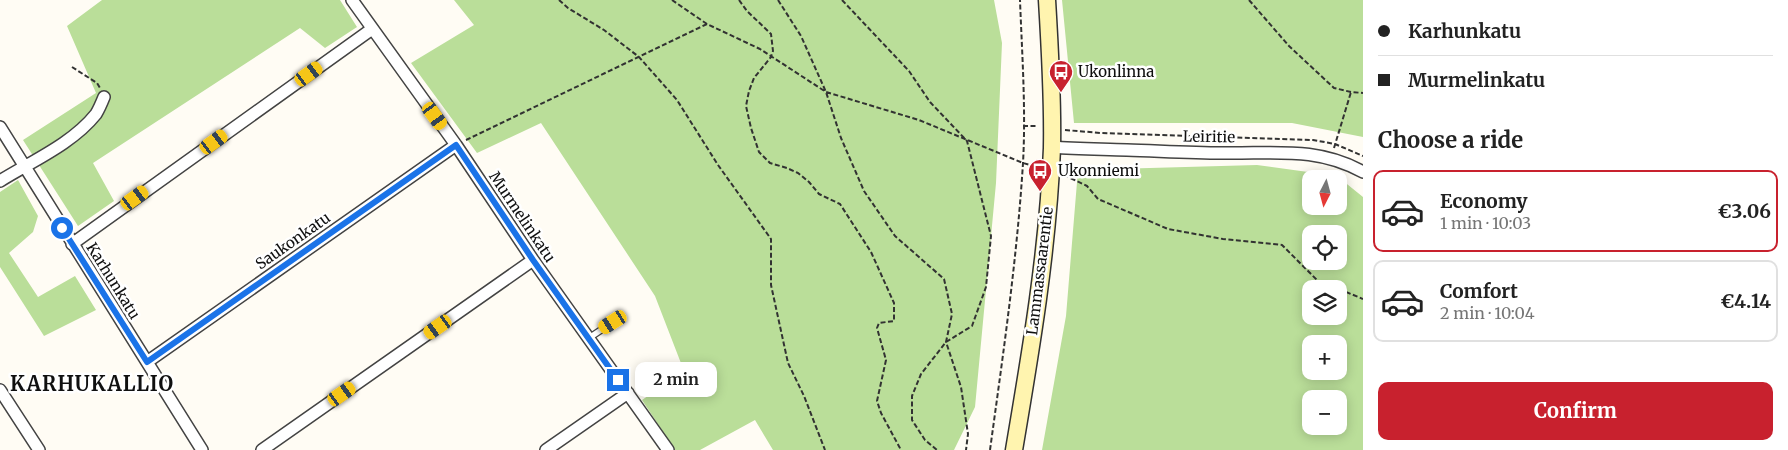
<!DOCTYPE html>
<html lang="en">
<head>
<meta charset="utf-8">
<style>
	:root { --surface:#fff; --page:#f2f2f2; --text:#222; --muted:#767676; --line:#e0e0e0; --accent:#c8212e }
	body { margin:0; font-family:Merriweather,serif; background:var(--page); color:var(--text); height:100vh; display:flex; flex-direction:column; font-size:19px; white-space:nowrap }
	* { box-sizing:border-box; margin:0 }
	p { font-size:16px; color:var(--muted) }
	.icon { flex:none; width:28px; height:28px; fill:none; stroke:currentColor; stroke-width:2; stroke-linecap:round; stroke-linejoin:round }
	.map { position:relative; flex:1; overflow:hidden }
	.panel { display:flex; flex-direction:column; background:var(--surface); width:425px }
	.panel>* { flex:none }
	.banner { display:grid; align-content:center; height:110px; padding:0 15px; background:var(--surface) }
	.needle { width:32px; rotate:186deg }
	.fabs { position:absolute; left:1302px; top:170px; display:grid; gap:10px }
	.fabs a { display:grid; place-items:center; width:45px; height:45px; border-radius:10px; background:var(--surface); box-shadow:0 2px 12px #0003; font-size:25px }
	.end { position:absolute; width:22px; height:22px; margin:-11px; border:6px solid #1a73e8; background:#fff; box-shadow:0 0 0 2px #fff }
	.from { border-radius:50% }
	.bubble { position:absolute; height:35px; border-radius:10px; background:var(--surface); box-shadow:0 2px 12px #0003; font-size:16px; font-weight:700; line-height:35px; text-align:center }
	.car { position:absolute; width:15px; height:30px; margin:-15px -8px; border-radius:6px; box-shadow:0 0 4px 1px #0007; background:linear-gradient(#f5c518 24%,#345 0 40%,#f5c518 0 76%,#345 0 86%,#f5c518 0) }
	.banner b { display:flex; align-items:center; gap:18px; height:48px; font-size:19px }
	.banner b+b { border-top:1px solid var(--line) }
	.banner i { width:12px; height:12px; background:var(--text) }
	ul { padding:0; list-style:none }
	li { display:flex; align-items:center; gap:15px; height:82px; margin:0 10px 8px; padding:0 5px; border:2px solid var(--line); border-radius:10px }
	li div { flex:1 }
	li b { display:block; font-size:19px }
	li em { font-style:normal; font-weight:700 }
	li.selected { border-color:var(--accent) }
	li>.icon { width:45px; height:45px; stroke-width:1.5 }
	h2 { padding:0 15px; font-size:22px; line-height:60px }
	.primary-button { display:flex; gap:10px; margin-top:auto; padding:10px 15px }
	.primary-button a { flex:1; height:58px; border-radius:10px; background:var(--accent); color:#fff; font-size:20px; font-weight:700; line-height:58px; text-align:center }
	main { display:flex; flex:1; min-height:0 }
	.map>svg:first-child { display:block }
</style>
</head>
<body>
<main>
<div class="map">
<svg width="1363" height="450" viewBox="0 0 1363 450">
	<rect width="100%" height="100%" fill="#fffcf4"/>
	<path fill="#bade99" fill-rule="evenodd" d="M102 0H340L357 27 325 48 300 28 93 163 114 201 78 226 23 140 96 93 67 26Z
		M454 0H994L1002 43 996 183 975 407 954 450H773L755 420 700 450H675L642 400 684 371 655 296 541 123 477 153 411 63 474 25Z
		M1062 0H1363V137L1292 123H1074Z
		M1257 165 1337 176 1363 197V450H1042L1066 316 1078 170ZM1311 179H1339V206H1311ZM1311 234H1339V261H1311ZM1311 289H1339V316H1311ZM1311 344H1339V371H1311ZM1311 399H1339V426H1311Z
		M18 180 38 216 33 232 9 253 38 297 75 276 96 310 44 336 0 267V192Z"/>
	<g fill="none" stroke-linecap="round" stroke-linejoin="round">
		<g stroke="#434343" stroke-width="8">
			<path id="lane" d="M589 338 613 322"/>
		</g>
		<g stroke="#434343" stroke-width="14">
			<path id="street" d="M352 0 456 145 533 260 668 450
				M0 127 202 450
				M1052 147C1077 149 1102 149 1127 150 1159 151 1191 153 1222 153 1273 154 1317 146 1363 172
				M0 181C32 161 72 144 96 114 99 109 102 102 104 97
				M72 244 372 29
				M147 362 456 145
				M0 390 39 450
				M262 450 533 260
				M546 450 628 393"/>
		</g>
		<g stroke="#323232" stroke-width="19">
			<path id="secondary" d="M1014 450C1031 350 1048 250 1052 148 1053 99 1050 49 1047 0"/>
		</g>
		<path stroke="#323232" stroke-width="2" stroke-dasharray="5 2.5" stroke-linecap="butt" d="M559 0 568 8 604 30 639 57 677 100 718 165 771 239V285L788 363 804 396 825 450
			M672 0 707 24 760 49 826 92 919 120 1023 163 1038 167
			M739 0 747 11 771 34 773 51 771 57 754 78 749 91 746 106 751 128 759 152 770 163 787 168 798 173 809 182 819 194 840 204 871 252 894 303V321L879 323 877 328 886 360 877 401 881 413 901 450
			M778 0 801 36 826 92 841 138 864 191 895 236 944 279 952 314 946 342 961 387 968 434 966 450
			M842 0 909 71 930 102 967 141 991 236 986 287 972 326 946 342 921 374 912 396V420L925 440 937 450
			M1249 0 1289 46 1334 88 1351 92 1363 93
			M72 67 97 83 100 88
			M1023 126H1038
			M1065 130 1101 133 1313 140 1335 144 1363 156
			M466 140 707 24
			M1334 148 1351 92
			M1064 175 1087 186 1098 199 1168 229 1223 239 1282 245 1318 281 1338 289
			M1339 289 1363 299
			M990 450C1003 355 1017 259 1023 163 1026 109 1022 54 1020 0"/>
		<use href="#lane" stroke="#fff" stroke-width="5.5"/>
		<use href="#street" stroke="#fff" stroke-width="11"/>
		<use href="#secondary" stroke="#fff4af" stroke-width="16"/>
	</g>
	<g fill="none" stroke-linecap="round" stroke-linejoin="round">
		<path stroke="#1a73e8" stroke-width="6" d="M62 228 147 362 456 145 533 260 618 380"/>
	</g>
	<defs>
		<g id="bus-pin" transform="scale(1.25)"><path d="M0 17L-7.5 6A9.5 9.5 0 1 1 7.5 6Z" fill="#c8212e" stroke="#fff"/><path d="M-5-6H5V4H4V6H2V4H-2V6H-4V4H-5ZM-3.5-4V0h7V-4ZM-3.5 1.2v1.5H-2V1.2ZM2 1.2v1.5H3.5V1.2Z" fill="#fff"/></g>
	</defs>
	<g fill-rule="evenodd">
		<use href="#bus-pin" x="1061" y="72"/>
		<use href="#bus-pin" x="1040" y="171"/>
	</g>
	<g text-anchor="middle" stroke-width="5" stroke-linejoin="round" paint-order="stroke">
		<g font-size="15" fill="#101010" stroke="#fff" text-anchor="start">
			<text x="1078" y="77">Ukonlinna</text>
			<text x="1058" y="176">Ukonniemi</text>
		</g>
		<g font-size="15" fill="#101010" stroke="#fff">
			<text transform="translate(1209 137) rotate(1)" y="5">Leiritie</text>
			<text transform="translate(522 217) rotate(56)" y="5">Murmelinkatu</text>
			<text transform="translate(293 241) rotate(-35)" y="5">Saukonkatu</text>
			<text transform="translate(1040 271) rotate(-83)" y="5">Lammassaarentie</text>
			<text transform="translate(113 281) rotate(58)" y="5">Karhunkatu</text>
		</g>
		<g font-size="20" font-weight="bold" letter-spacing="1" fill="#101010" stroke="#fff">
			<text x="92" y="391">KARHUKALLIO</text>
		</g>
	</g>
</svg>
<div class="fabs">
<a><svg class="needle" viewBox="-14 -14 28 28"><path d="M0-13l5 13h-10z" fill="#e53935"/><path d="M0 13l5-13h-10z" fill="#767676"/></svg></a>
<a><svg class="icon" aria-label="locate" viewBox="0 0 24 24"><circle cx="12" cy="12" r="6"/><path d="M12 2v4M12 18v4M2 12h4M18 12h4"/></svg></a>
<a><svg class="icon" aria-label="layers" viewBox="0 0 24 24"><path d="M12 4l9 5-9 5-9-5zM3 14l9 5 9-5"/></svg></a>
<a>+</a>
<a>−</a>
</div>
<i class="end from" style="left:62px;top:228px"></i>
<i class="end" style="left:618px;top:380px"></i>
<div class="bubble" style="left:635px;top:362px;width:82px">2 min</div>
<i class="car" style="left:309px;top:74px;rotate:54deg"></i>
<i class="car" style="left:435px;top:116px;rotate:144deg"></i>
<i class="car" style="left:214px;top:142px;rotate:54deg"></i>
<i class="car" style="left:135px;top:198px;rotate:54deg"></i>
<i class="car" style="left:613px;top:322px;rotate:238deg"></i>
<i class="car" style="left:438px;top:327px;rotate:235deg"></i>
<i class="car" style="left:342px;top:394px;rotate:55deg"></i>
</div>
<section class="panel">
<div class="banner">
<b><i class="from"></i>Karhunkatu</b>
<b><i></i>Murmelinkatu</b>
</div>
<h2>Choose a ride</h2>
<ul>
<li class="selected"><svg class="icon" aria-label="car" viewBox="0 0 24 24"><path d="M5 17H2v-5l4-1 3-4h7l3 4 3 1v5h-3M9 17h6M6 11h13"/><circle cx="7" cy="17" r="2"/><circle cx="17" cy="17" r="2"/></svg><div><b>Economy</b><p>1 min · 10:03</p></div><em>€3.06</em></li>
<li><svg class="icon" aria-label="car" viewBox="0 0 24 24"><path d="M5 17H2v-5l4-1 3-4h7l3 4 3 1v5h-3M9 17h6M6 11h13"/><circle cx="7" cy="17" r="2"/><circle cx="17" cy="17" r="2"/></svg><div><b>Comfort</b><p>2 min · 10:04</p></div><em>€4.14</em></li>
</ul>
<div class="primary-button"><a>Confirm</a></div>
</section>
</main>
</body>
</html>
